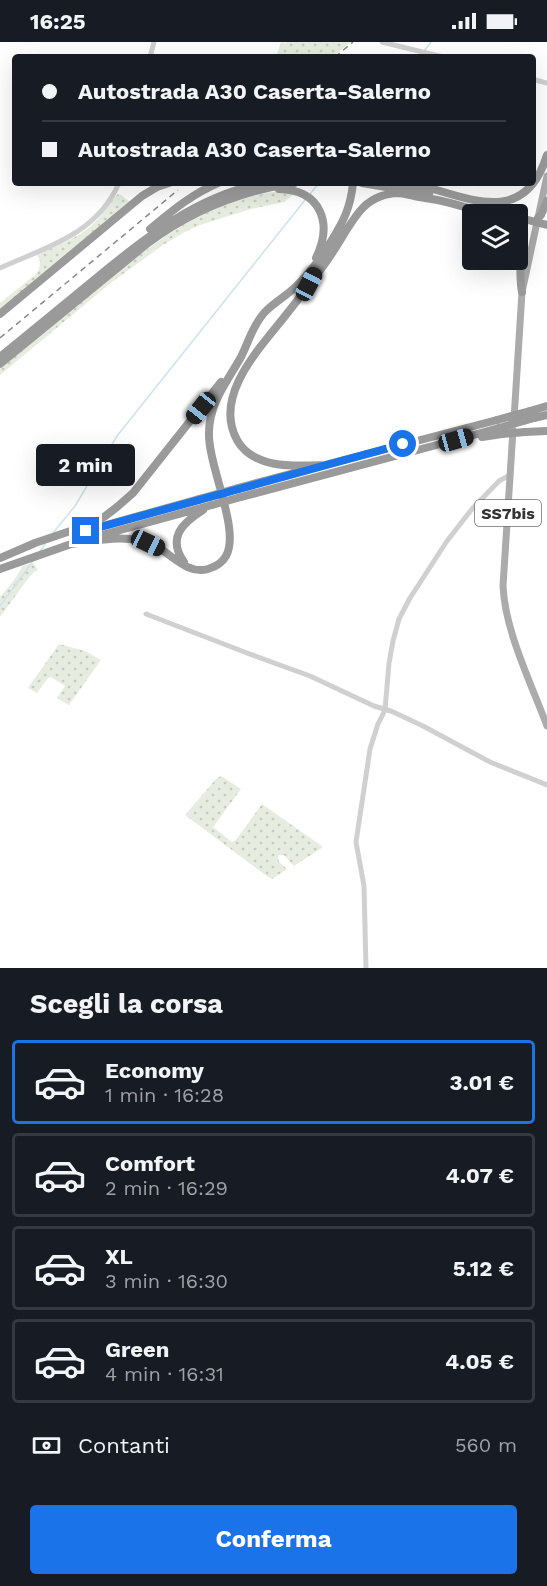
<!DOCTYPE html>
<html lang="it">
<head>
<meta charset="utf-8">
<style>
	:root { --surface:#171b24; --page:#20242c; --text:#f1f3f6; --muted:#9ea1a6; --line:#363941; --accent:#1a73e8 }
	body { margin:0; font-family:"Work Sans",sans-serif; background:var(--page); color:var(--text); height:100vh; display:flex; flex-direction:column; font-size:22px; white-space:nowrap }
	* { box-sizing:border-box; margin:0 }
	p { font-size:20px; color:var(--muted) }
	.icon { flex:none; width:33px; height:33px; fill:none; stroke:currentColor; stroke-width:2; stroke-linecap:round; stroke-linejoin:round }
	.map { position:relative; height:926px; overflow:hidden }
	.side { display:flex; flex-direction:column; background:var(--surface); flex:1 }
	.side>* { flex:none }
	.banner { position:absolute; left:12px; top:12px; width:524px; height:132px; border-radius:6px; box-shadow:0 6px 24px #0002; display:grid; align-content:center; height:132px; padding:0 30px; background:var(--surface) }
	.fabs { position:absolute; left:462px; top:162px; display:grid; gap:12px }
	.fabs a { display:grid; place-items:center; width:66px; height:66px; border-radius:6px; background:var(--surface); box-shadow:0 6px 24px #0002; font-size:30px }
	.end { position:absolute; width:27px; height:27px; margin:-14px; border:8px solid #1a73e8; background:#fff; box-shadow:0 0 0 3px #fff }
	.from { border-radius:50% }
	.bubble { position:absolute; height:42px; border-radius:6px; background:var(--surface); box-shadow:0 6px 24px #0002; font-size:20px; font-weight:700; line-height:42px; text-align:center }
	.car { position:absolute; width:18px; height:36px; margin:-18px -9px; border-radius:8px; box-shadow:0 0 4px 2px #0007; background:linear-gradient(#222 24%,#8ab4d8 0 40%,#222 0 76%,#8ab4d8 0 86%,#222 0) }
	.banner b { display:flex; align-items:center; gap:21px; height:57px; font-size:22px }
	.banner b+b { border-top:2px solid var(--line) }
	.banner i { width:15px; height:15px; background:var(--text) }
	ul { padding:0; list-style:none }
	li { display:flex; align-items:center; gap:18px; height:84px; margin:0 12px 9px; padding:0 18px; border:3px solid var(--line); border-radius:6px }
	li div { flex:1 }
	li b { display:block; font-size:22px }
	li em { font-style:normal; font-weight:700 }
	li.active { border-color:var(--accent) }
	li>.icon { width:54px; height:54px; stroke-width:1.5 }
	h2 { padding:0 30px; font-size:27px; line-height:72px }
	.pay { display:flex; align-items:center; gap:15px; height:66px; padding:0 30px; font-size:22px }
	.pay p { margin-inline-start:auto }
	.button { display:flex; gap:12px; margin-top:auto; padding:12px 30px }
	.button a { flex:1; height:69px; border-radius:6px; background:var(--accent); color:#fff; font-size:24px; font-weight:700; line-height:69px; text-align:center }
	.status { display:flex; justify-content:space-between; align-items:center; height:42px; padding:0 30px; background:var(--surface); direction:ltr }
	.status svg { height:16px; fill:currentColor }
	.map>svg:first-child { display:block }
</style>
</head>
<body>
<div class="status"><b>16:25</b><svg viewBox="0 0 49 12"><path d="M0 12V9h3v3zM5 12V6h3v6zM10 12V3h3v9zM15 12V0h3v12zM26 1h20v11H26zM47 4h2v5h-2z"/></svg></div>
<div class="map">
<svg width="547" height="926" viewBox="0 0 547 926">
	<defs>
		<pattern id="grass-dots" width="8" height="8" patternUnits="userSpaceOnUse" patternTransform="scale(1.5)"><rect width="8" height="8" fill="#e6ecdf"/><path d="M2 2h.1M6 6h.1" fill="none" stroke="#c6cbc0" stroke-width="1.8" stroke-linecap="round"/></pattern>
	</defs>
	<rect width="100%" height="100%" fill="#fff"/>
	<path fill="url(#grass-dots)" d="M281 0 286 1V0H351L332 15H276Z
		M284 149 294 152 284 160 251 167 200 183 185 190 163 203 112 240 0 333V327C33 299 66 272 99 245 146 208 181 177 239 158 254 154 268 150 284 149Z
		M118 152 121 153 130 160 0 269V261L36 232 39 228 40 219 37 213C56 204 77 197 93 182 103 174 108 161 118 152Z
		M33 521 38 528 35 529 30 534 0 575V555L12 541 23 524Z
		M59 602 85 609 101 618 69 663 57 656 65 644 51 635 48 636 37 651 28 646Z
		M221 734 241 747 213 785 232 800 236 798 262 762 323 805 294 824 284 813H279L278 815 279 820 287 827 272 837 268 835 185 773 216 737Z"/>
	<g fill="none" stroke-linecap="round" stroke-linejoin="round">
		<path stroke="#cfe2ee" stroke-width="1.5" d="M424 9 431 0
			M310 152 319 141
			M53 491 75 464 117 394 305 158
			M39 511 45 502
			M0 564 33 519"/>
		<path stroke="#d0d0d0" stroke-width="5" d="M382 0 443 15
			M150 15 154 0
			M532 37 547 41
			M0 226C47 205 97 192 119 141
			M146 572 247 611 310 634 374 664 391 669 423 684 490 720 547 743
			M366 926 364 844 356 800 370 707 378 682 385 668 389 621 393 599 399 577 410 556 447 499 472 467 499 439 510 433"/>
		<path stroke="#ababab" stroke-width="7" d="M514 377 522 250 547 134
			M513 388 503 544C505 589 531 641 547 684"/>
		<path stroke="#9a9a9a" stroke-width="8" d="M362 141 398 147
			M391 141 429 152
			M412 141C465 154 524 188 547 113
			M279 147C321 148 333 181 316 216
			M481 166 506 172
			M538 176 541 173 547 159
			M150 187C172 169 192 152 218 141
			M518 207C522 221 519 236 522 250
			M323 213C338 187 350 173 353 141
			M316 227C309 242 300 256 289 269 263 303 212 352 237 398 254 428 296 424 325 423
			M316 233C334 213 344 188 360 169 369 158 383 152 397 151 404 151 412 154 419 155 442 158 464 164 486 172
			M0 272 142 154 157 145 169 141
			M0 315C32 289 63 263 95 237 146 195 197 154 264 141
			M0 322 148 201C191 169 240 149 294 141
			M530 369 547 364
			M534 376 547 373
			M525 390 547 389
			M482 395 502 392
			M321 424 497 378
			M238 446 309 427
			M241 455 444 401 499 386
			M85 489 199 457
			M91 496 212 463
			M71 502C100 498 128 491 156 504 172 513 188 533 208 527 215 525 222 521 226 514 241 488 207 422 209 389 210 360 227 340 241 315 249 299 252 285 264 271 272 262 283 256 292 248 305 237 315 223 325 210
			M0 516 35 501 88 483 104 475 117 465 133 451 221 340
			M184 520C167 496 182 481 203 468
			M0 527 74 501"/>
		<path stroke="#888" stroke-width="1.5" stroke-dasharray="6 4.5" stroke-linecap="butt" d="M335 15 353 0
			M0 296 178 148"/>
		<path stroke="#9a9a9a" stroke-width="8" d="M524 177 547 183
			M497 378 530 369
			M499 386 534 376
			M502 392 525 390
			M199 457 238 446
			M212 463 241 455"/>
	</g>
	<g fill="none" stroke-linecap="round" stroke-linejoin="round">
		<path stroke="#1a73e8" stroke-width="8" d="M86 489 403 402"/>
	</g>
	<g text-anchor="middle" stroke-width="6" stroke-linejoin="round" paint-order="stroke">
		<rect fill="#fff" stroke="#707070" stroke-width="1.5" x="475" y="458" width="66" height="26" rx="4.5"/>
		<g font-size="16" font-weight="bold" fill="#333">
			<text x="508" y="477">SS7bis</text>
		</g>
	</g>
</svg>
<div class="fabs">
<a><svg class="icon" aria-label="layers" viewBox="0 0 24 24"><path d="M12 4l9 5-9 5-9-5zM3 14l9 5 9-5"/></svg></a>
</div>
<i class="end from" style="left:403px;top:402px"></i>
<i class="end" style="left:86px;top:489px"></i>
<div class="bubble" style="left:36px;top:402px;width:99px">2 min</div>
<i class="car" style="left:309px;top:242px;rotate:28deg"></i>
<i class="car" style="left:201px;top:366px;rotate:219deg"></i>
<i class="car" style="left:456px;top:398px;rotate:74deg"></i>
<i class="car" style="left:148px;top:501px;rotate:115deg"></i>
<div class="banner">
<b><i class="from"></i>Autostrada A30 Caserta-Salerno</b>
<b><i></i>Autostrada A30 Caserta-Salerno</b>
</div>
</div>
<section class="side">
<h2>Scegli la corsa</h2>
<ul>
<li class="active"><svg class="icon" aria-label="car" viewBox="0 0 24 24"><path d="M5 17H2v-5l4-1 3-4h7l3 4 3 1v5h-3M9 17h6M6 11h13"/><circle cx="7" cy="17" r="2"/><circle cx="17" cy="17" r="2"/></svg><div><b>Economy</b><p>1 min · 16:28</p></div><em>3.01 €</em></li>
<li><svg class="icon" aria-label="car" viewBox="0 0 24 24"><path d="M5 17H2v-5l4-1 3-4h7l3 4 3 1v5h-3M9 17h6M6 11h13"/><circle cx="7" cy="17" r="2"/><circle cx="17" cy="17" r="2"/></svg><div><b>Comfort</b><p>2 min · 16:29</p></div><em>4.07 €</em></li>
<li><svg class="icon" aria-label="car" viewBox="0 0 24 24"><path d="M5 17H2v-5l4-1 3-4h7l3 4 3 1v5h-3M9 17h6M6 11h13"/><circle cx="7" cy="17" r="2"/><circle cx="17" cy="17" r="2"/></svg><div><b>XL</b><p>3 min · 16:30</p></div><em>5.12 €</em></li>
<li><svg class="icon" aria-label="car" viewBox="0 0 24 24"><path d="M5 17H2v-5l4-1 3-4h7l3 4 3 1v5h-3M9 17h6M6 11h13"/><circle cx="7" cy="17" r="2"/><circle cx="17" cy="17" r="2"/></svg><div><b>Green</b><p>4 min · 16:31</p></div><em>4.05 €</em></li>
</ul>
<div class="pay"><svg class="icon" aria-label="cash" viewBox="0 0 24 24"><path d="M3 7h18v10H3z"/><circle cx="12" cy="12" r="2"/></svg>Contanti<p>560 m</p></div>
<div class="button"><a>Conferma</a></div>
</section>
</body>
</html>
